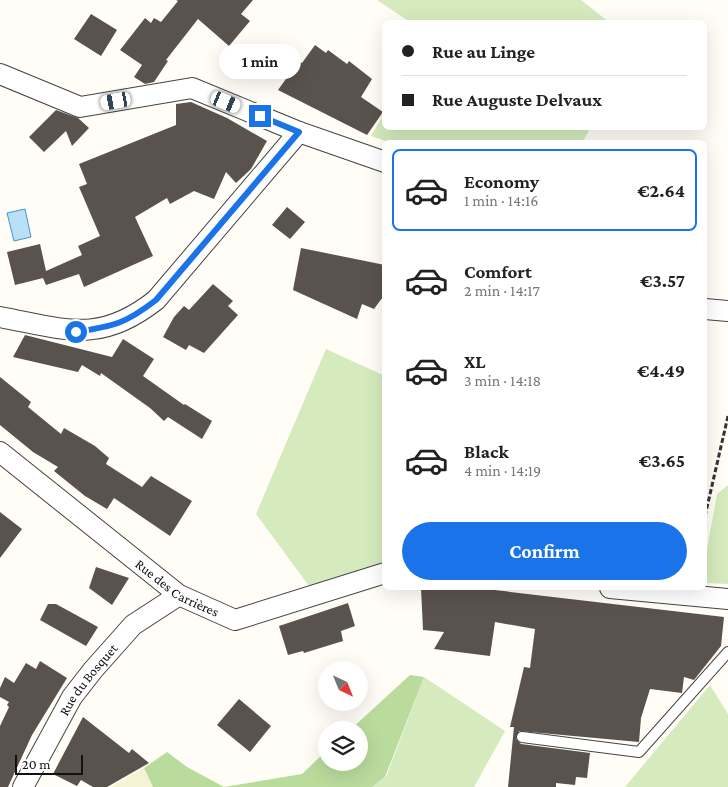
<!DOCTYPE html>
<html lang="en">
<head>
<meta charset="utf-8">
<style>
	:root { --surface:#fff; --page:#f2f2f2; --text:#222; --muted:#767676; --line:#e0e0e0; --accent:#1a73e8 }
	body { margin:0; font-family:"Crimson Pro",serif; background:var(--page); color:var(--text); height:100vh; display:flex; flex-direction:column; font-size:19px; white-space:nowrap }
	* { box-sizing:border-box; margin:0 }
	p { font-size:16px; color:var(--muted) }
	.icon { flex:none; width:28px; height:28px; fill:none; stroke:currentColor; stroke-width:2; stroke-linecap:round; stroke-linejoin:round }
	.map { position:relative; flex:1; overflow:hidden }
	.drawer { position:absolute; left:382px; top:140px; width:325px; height:450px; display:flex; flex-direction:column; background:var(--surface); border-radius:8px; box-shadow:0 5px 20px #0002 }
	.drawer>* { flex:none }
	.guide { position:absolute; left:382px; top:20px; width:325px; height:110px; border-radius:8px; box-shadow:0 5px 20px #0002; display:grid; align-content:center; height:110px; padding:0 20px; background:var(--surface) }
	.needle { width:32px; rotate:137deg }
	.controls { position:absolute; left:318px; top:661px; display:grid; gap:10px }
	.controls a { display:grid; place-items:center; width:50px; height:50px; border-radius:50%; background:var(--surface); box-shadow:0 5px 20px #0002; font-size:25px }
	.scale { position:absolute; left:15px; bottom:12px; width:68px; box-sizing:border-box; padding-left:5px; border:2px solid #111; border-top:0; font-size:14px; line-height:18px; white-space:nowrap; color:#111; -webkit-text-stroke:4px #fff; paint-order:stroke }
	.end { position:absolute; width:22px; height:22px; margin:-11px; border:6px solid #1a73e8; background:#fff; box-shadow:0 0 0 2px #fff }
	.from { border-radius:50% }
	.bubble { position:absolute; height:35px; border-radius:18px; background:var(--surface); box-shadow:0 5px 20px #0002; font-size:16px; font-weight:700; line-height:35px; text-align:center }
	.car { position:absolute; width:15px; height:30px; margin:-15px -8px; border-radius:6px; box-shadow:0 0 4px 1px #0007; background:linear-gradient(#fff 24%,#345 0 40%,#fff 0 76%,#345 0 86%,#fff 0) }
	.guide b { display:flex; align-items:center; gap:18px; height:48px; font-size:19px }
	.guide b+b { border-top:1px solid var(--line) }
	.guide i { width:12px; height:12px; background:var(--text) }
	ul { padding:9px 0 0; list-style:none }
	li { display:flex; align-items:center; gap:15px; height:82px; margin:0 10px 8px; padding:0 10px; border:2px solid transparent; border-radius:8px }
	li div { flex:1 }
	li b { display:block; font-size:19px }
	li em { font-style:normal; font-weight:700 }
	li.selected { border-color:var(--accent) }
	li>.icon { width:45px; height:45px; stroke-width:1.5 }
	.primary-button { display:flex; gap:10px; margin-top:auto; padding:10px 20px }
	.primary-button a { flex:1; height:58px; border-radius:30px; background:var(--accent); color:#fff; font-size:20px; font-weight:700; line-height:58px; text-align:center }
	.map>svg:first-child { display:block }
</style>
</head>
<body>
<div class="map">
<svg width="728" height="787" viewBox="0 0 728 787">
	<rect width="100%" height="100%" fill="#fffdf5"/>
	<path fill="#f6f3d4" d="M144 768 153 787H111Z"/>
	<path fill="#d5ebbd" d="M377 0H581L609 22H410Z
		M385 112V128H591L582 142H388L371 136Z
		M326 349 385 376V562L309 586 256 514Z
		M728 485V584L705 583V560L717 494Z
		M424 677 505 731 474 787H372L386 777Z
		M710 685 728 714V787H625Z"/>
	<path fill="#b9dc9c" d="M410 675 424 677 385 777 372 787H153L144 768 167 752 187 767 224 787 302 774 326 751V762H359V730H350Z"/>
	<path fill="#b9e0f7" stroke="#3f96cf" d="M25 209 31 237 14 241 7 213Z"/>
	<path fill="#5a524d" d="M176 0H253L241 14 250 21 229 46 198 19 166 60 168 61 154 82 145 84 134 77 142 65 120 50 145 18 151 23 154 18 161 22 178 1Z
		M91 14 117 30 101 56 74 39Z
		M315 45 326 53 328 50 347 64 349 61 372 79 361 97 383 112 367 135 278 90 299 61 302 63Z
		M191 102 227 118 267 141 251 169 236 183 226 172 214 199 194 191 170 204 167 198 135 217 153 256 84 287 79 274 46 285 43 278 15 285 7 252 40 244 46 271 82 255 78 246 100 236 79 187 87 184 79 164 176 125V104Z
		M56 110 78 118 89 128 72 146 66 131 44 152 29 137Z
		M287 207 305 222 290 239 272 225Z
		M301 248 385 265V294L374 309 362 304 357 319 293 290Z
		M213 284 233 301 228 306 238 315 204 353 189 345 186 350 163 337 174 317 184 306 189 310Z
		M25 335 112 357 123 339 154 359 143 376 184 405 185 404 212 421 202 439 168 417 164 421 150 408 101 373 100 376 82 365 78 372 13 357Z
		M0 377 31 402 28 407 61 434 64 428 95 446 109 458 106 464 142 487 151 476 192 501 170 536 114 498 107 509 85 496 54 471 58 467 33 452 0 425Z
		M0 512 22 529 0 558Z
		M96 567 129 578 112 605 89 588Z
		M421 588H477L724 617 721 646 694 680 684 677 682 693 650 689 641 718 639 742 519 731 516 739 521 744 590 753 587 778 576 777 575 785 556 783V787H508L514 727H510L524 667 530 668 535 629 495 622 490 656 434 649 444 632 423 630Z
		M348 603 355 626 341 631 343 641 304 653 303 651 288 655 279 626Z
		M48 604H56L98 627 86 646 40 620Z
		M40 661 67 678 32 735 8 787H0V726L9 707 7 705 9 702 0 697V688L5 677 14 683 26 663 36 669Z
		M239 699 271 726 250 752 217 725Z
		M83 717 129 753 132 749 149 763 107 787H93L81 780 77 786 53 774Z"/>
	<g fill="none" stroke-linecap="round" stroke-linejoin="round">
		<g stroke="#444" stroke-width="12">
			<path id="lane" d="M522 737 639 752 728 652"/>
		</g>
		<g stroke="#444" stroke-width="22">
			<g id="street">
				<path d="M0 74 80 107 192 88 299 132 385 162"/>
				<path d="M705 309 728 311"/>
				<path d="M0 317C65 329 99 345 156 300L299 132"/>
				<path id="s1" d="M0 452 179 595 235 620 385 573"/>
				<path d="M610 588 728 599"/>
				<path id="s2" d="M23 787 72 697 93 670 133 625 179 595"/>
			</g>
		</g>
		<path stroke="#333" stroke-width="3" stroke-dasharray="5 2.5" stroke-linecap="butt" d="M705 516 728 416"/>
		<use href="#lane" stroke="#fff" stroke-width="10"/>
		<use href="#street" stroke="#fff" stroke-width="20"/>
	</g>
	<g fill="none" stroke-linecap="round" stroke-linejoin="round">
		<path stroke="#1a73e8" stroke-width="6" d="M76 332C114 326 125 324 156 300L299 132 260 116"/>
	</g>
	<g text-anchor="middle" stroke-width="5" stroke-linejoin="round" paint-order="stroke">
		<g font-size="14" fill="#111" stroke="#fff">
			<text dy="5" stroke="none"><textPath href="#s1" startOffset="224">Rue des Carrières</textPath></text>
			<text dy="5" stroke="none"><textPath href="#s2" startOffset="126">Rue du Bosquet</textPath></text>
		</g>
	</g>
</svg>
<div class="controls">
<a><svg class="needle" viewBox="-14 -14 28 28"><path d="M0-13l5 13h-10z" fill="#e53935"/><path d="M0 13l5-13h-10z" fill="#767676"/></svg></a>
<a><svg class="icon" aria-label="layers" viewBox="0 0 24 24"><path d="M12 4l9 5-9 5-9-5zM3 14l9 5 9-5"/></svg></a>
</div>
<div class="scale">20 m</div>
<i class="end from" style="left:76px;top:332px"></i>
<i class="end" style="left:260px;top:116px"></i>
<div class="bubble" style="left:219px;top:44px;width:82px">1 min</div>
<i class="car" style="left:116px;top:101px;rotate:260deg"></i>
<i class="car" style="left:226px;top:102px;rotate:112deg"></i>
<div class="guide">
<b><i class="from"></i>Rue au Linge</b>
<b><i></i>Rue Auguste Delvaux</b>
</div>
<section class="drawer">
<ul>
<li class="selected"><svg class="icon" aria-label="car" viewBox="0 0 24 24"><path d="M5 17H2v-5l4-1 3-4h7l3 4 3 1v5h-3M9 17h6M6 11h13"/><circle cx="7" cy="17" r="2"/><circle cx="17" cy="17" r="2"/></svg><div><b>Economy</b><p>1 min · 14:16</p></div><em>€2.64</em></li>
<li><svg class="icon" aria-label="car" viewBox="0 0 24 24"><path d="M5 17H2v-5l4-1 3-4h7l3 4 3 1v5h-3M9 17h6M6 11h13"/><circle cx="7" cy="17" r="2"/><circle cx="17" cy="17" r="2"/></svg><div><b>Comfort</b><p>2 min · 14:17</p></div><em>€3.57</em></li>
<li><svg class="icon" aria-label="car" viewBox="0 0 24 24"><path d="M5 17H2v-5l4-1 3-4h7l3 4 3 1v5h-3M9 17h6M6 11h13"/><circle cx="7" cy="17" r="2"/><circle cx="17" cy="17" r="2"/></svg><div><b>XL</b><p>3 min · 14:18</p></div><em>€4.49</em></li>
<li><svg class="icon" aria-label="car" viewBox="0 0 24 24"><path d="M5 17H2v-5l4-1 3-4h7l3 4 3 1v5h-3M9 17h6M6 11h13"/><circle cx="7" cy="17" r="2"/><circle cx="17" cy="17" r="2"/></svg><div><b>Black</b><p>4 min · 14:19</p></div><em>€3.65</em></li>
</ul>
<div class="primary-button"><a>Confirm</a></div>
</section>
</div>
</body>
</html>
